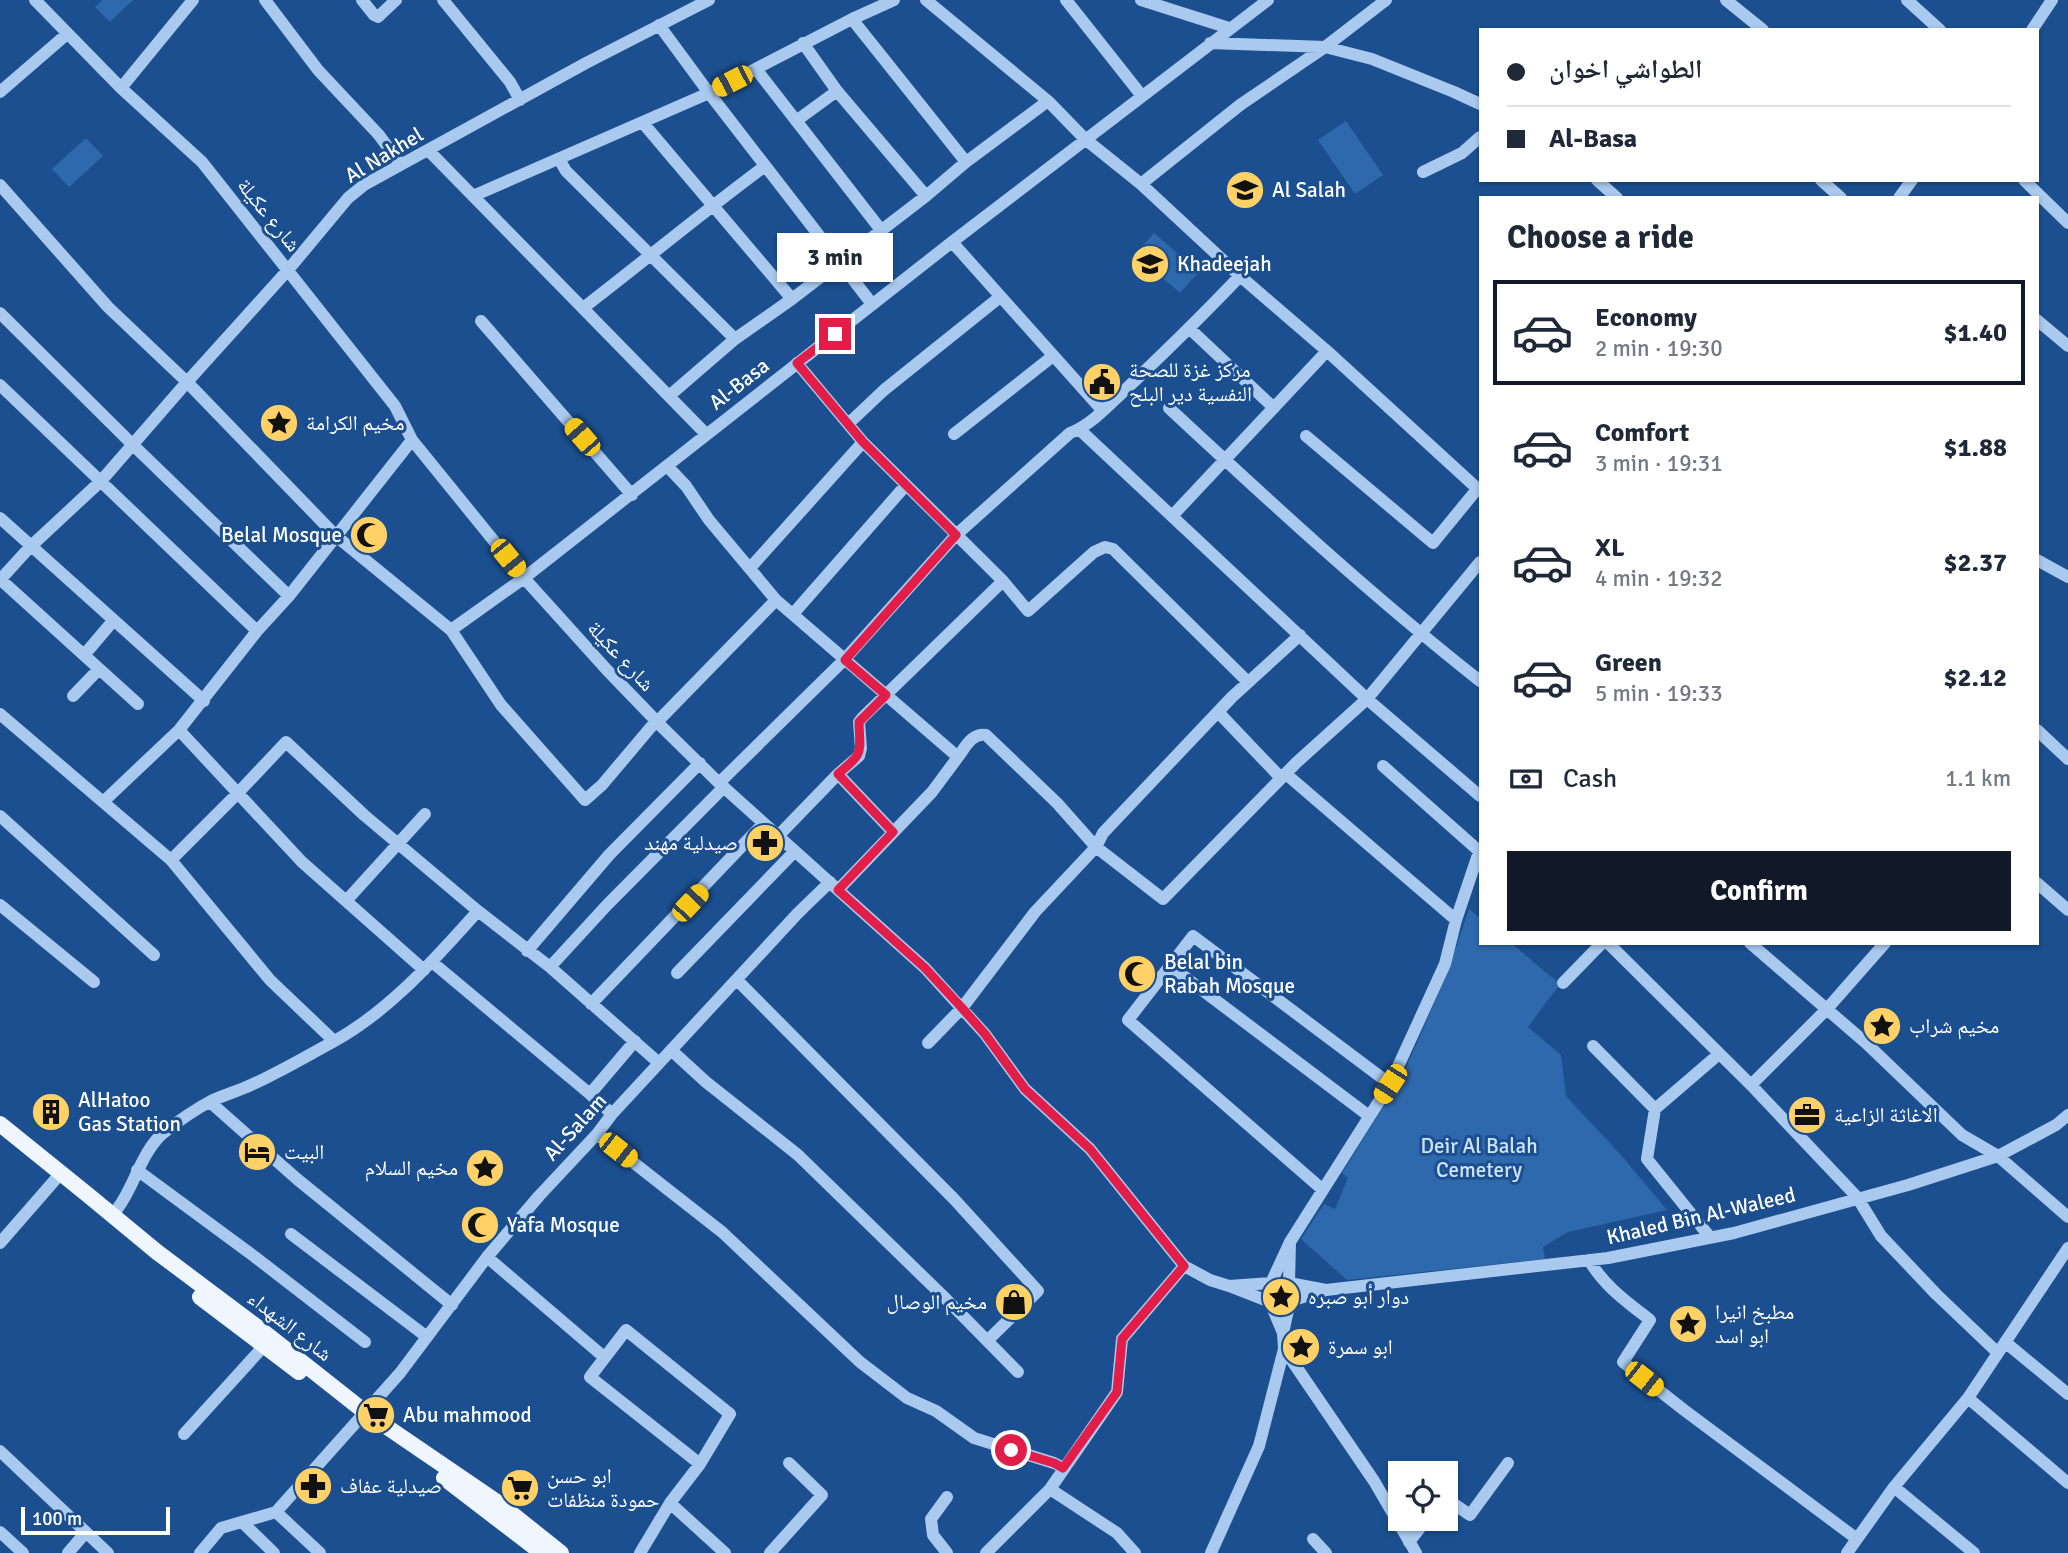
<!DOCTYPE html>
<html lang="en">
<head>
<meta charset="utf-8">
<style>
	:root { --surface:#fff; --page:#f2f2f3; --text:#1f2937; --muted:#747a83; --line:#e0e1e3; --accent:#111827 }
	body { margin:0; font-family:Signika,"Noto Naskh Arabic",sans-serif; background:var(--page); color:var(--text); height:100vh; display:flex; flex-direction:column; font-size:26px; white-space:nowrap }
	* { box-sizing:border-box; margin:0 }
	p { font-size:23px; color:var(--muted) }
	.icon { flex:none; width:38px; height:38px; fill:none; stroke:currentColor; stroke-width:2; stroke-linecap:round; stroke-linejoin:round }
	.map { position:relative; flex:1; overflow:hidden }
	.sheet { position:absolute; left:1479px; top:196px; width:560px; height:749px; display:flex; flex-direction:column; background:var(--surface); border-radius:0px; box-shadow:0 2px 5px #0004 }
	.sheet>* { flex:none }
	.top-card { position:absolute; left:1479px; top:28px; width:560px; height:154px; border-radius:0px; box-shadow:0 2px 5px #0004; display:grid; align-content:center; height:154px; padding:0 28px; background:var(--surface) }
	.buttons { position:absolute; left:1388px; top:1461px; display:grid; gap:14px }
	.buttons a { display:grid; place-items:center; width:70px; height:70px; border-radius:0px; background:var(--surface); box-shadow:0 2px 5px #0004; font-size:35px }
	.scale { position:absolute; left:21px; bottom:18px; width:149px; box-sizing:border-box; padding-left:7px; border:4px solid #fff; border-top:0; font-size:19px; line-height:24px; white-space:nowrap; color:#fff; -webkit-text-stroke:5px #1b4f8f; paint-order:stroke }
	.end { position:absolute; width:32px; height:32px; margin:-16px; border:9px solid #e11d48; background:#fff; box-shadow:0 0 0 4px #fff }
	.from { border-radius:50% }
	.bubble { position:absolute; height:49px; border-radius:0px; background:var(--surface); box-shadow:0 2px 5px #0004; font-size:23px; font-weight:700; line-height:49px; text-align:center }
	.car { position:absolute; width:21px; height:42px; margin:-21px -10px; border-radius:9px; box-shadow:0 0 5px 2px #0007; background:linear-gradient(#f5c518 24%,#345 0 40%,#f5c518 0 76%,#345 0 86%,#f5c518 0) }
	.top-card b { display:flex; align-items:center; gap:24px; height:66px; font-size:26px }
	.top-card b+b { border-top:2px solid var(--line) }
	.top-card i { width:18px; height:18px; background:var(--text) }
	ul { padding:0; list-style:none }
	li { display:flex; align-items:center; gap:21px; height:105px; margin:0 14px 10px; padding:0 14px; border:4px solid transparent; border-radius:0px }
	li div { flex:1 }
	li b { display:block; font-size:26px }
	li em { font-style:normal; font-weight:700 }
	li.selected { border-color:var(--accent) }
	li>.icon { width:63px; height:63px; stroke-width:1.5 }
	h2 { padding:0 28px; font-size:32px; line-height:84px }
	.pay { display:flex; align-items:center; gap:18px; height:77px; padding:0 28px; font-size:26px }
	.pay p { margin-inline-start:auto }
	.button { display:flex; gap:14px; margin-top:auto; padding:14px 28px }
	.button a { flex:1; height:80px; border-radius:0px; background:var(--accent); color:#fff; font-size:28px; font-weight:700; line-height:80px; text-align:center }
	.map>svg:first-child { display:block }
</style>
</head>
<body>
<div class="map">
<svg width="2068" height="1553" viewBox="0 0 2068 1553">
	<rect width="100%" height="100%" fill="#1b4f8f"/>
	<path fill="#2e69ad" d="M103 0H133L110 22 95 7Z
		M1346 121 1383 175 1355 194 1318 140Z
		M86 138 103 156 69 187 52 169Z
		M1154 233 1199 272 1180 293 1135 254Z
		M1469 909 1480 918V943H1511L1560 984 1528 1027 1561 1055 1566 1096 1620 1154 1667 1210 1568 1232 1543 1247 1545 1259 1347 1280 1301 1239 1324 1204 1335 1209 1348 1178 1342 1173 1402 1077 1447 974Z"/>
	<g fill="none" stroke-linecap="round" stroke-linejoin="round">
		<path stroke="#a9c9ee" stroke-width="12" d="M35 0 121 88 202 162 395 406 412 440 524 578 607 670 662 727 719 783 925 968 985 1034 1025 1089 1090 1149 1184 1266 1210 1280 1229 1286
			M265 0 318 70 379 135 400 164
			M362 0 374 15 378 17 396 0
			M443 0 510 82 520 100
			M926 0 1048 101 1085 139 1141 184 1240 276 1327 351 1480 491
			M1066 0 1142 96
			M1141 0 1229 28
			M1726 0 1763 30
			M1907 0 1940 30
			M852 19 966 162
			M659 25 709 93 872 304
			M2032 30 2052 0
			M803 43 837 91 926 196
			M1210 43 1325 47 1372 59 1454 92 1480 104
			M756 69 881 230
			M121 88 193 0
			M0 92 67 34
			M796 121 837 91
			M643 123 792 299
			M428 150 706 434
			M559 159 566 171 735 339
			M1423 172 1462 153 1480 137
			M1597 180 1617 198
			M1821 180 1841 198
			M2024 180 2068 223
			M1141 184 1240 105 1325 47 1386 0
			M0 185 108 307 187 382 336 536 451 630 524 578 952 242 1268 0
			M473 196 709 93 852 19 894 0
			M1899 198 1912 180
			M952 242 1102 410
			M583 308C644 261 703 212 765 166
			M0 313 132 444 289 596
			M2037 320 2068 346
			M481 321 632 495
			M1190 329 1274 408
			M797 363 863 442 1003 581 1028 611 1094 552 1105 547 1113 549 1248 682
			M0 385 257 631
			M669 396 735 339 792 299 926 196 966 162 1048 101
			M1169 408C1270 502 1372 596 1480 681
			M848 424 884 390 1000 297
			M1080 430 1367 699 1480 796
			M954 434 1053 356
			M1306 436 1433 543 1478 488
			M667 466 686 486 709 520 776 600 958 757C966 746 972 733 986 735L1057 803 1096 847 1163 899 1296 763 1367 699 1480 562
			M1173 515 1327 351
			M0 518 204 701
			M2037 560 2068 577
			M750 568 863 442
			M0 580 30 547 101 481 187 382 288 270 348 198 364 185 586 63 709 0
			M1 580 138 704
			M793 614 906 485
			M451 630 501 705 585 800 602 785 656 721
			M85 654 113 621
			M73 696 99 669
			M1218 712 1281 778
			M0 714 171 860 270 980 334 1041
			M657 722 776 600
			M179 730 302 862 424 970
			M2037 730 2068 759
			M1383 766 1479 851
			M838 774 893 832
			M1286 774 1456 920
			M719 783 844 660 956 535 1070 433C1091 425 1109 405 1125 390 1164 353 1203 315 1240 276
			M103 802 179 730 257 631 289 596 412 440
			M0 816 154 955
			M778 836 838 774 859 756 861 748 859 722 863 717 1003 581
			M171 860 237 794 286 742 364 815 478 911 550 967 659 1063
			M2037 883 2068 910
			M838 890 932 792 958 757
			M346 901 425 814
			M0 905 94 982
			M1608 943 1751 1085 1857 1197 1881 1236 1936 1294 1998 1353
			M1750 943 1866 1043 1962 1135 1998 1156 2068 1217
			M527 951 609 855 700 763
			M432 962 590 1094 612 1114
			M1169 965 1369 1116
			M550 967 607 905 724 787
			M677 973 795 851
			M737 980 954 1199 1038 1291 988 1340
			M1563 983 1602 943
			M591 1004 763 824
			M928 1043 962 1008 1035 912 1096 847 1103 833 1232 697 1300 635
			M1593 1046 1655 1109
			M671 1050 706 1082 798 1155 945 1298 1018 1372
			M1751 1085 1826 1010 1885 943
			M590 1094 635 1041
			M210 1102 297 1179 452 1305
			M597 1134 722 1232 860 1362 907 1398 936 1411 974 1438 1054 1463 1064 1468
			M137 1170 255 1257 365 1342
			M1323 1190 1128 1020 1193 936 1390 1084
			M112 1215C133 1193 139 1155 162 1134 177 1122 194 1110 211 1101 224 1095 238 1091 251 1085 278 1073 305 1057 331 1043 390 1011 434 960 478 911
			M291 1234 427 1337
			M1709 1236 1647 1159 1655 1109 1719 1054
			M1290 1242 1390 1084 1445 964 1456 920 1480 849
			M0 1243 61 1173
			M487 1257 604 1357
			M1589 1260C1604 1286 1627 1302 1650 1320L1623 1362 1684 1410 1857 1539
			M1326 1290 1608 1258 1734 1233 1908 1185 1998 1156 2056 1125 2068 1115
			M2005 1342 2068 1394
			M1284 1349 1374 1481 1416 1553
			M1968 1398 2068 1483
			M184 1434 263 1347
			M0 1451 108 1553
			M1894 1487 1974 1553
			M1050 1489 1117 1533 1135 1553
			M1446 1501 1451 1502 1470 1515 1508 1463
			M670 1503 725 1553
			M276 1512 320 1553
			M243 1523 274 1553
			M0 1532 23 1553
			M1313 1539 1326 1553
			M1409 1542 1427 1519
			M68 1553 86 1532
			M200 1553 221 1528 276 1512 400 1373 487 1257 539 1196 597 1134 612 1114 798 913 830 882
			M640 1553 670 1503 700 1464 730 1414 626 1330 590 1377 700 1464
			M770 1553 822 1495 789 1463
			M947 1553 933 1535 931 1519 947 1497
			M986 1553 1050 1489 1117 1392 1122 1339 1184 1266
			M1211 1553 1259 1446 1284 1349 1283 1333 1290 1301 1326 1290 1289 1283 1290 1242 1271 1283 1229 1286 1270 1302 1283 1333
			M1847 1553 1894 1487 1968 1398 2068 1248"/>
		<path stroke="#f0f6ff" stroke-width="16" d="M0 1124 88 1195 157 1252 265 1333 365 1412 497 1502 561 1553
			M200 1297 299 1372
			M444 1478 542 1553"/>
	</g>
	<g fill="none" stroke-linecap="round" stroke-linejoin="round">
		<path stroke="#e11d48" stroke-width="9" d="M835 334 797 363 863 442 956 535 845 660 886 695 859 722C860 755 864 752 838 774L893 832 838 890 925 968 962 1008 985 1034 1025 1089 1090 1149 1184 1266 1122 1339 1117 1392 1063 1468 1054 1463 1011 1450"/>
	</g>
	<defs>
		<g id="school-disc" transform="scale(2.0125)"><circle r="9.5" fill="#ffd166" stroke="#1b4f8f"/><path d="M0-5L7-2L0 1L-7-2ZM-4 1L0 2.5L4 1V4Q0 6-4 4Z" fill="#111"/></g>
		<g id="civic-disc" transform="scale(2.0125)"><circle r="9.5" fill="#ffd166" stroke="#1b4f8f"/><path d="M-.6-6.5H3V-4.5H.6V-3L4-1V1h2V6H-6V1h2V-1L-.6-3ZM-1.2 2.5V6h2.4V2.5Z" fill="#111"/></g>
		<g id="sight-disc" transform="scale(2.0125)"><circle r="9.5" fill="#ffd166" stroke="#1b4f8f"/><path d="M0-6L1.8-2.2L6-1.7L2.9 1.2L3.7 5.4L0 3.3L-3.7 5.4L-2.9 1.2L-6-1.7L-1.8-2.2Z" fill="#111"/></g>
		<g id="mosque-disc" transform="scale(2.0125)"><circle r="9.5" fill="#ffd166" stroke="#1b4f8f"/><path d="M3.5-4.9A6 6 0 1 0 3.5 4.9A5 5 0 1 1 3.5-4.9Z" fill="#111"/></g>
		<g id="pharmacy-disc" transform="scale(2.0125)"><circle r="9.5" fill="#ffd166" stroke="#1b4f8f"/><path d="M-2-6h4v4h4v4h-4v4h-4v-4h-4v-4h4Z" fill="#111"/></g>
		<g id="building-disc" transform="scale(2.0125)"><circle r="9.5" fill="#ffd166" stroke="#1b4f8f"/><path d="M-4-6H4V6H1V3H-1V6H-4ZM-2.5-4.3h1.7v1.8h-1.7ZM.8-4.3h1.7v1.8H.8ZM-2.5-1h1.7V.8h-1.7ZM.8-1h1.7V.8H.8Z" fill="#111"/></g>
		<g id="office-disc" transform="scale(2.0125)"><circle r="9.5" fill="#ffd166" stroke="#1b4f8f"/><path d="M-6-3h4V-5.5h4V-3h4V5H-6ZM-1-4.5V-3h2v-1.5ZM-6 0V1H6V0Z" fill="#111"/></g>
		<g id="hotel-disc" transform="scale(2.0125)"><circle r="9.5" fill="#ffd166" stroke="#1b4f8f"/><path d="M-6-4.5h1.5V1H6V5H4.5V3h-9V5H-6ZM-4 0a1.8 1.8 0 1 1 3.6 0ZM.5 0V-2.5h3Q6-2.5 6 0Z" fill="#111"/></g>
		<g id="shop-disc" transform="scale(2.0125)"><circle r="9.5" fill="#ffd166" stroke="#1b4f8f"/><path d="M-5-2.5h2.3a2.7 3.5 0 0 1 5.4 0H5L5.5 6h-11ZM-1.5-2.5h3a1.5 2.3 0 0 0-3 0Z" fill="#111"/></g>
		<g id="supermarket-disc" transform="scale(2.0125)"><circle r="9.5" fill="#ffd166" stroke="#1b4f8f"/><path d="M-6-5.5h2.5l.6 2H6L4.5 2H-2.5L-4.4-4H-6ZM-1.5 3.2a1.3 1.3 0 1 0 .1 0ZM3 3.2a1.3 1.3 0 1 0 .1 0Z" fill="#111"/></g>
	</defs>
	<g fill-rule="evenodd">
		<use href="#school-disc" x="1245" y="190"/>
		<use href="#school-disc" x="1150" y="264"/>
		<use href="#civic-disc" x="1102" y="382"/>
		<use href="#sight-disc" x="279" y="423"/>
		<use href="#mosque-disc" x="369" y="535"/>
		<use href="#pharmacy-disc" x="765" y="843"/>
		<use href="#mosque-disc" x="1137" y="974"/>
		<use href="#sight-disc" x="1882" y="1026"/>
		<use href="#building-disc" x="51" y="1112"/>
		<use href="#office-disc" x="1807" y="1115"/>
		<use href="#hotel-disc" x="257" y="1152"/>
		<use href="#sight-disc" x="485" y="1168"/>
		<use href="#mosque-disc" x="480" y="1225"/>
		<use href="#sight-disc" x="1281" y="1297"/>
		<use href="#shop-disc" x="1014" y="1302"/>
		<use href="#sight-disc" x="1688" y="1324"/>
		<use href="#sight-disc" x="1301" y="1347"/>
		<use href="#supermarket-disc" x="376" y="1415"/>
		<use href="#pharmacy-disc" x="313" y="1486"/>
		<use href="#supermarket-disc" x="520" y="1488"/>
	</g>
	<g text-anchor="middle" stroke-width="6" stroke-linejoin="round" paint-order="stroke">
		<g font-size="21" fill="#fff" stroke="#1b4f8f">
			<text transform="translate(384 155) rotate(-31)" y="7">Al Nakhel</text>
			<text transform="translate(269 215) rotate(51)" y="7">شارع عكيلة</text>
			<text transform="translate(739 384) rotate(-38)" y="7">Al-Basa</text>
			<text transform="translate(621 656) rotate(47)" y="7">شارع عكيلة</text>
			<text transform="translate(575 1127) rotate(-48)" y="7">Al-Salam</text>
			<text transform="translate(1701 1216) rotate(-13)" y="7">Khaled Bin Al-Waleed</text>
			<text transform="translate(290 1326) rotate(38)" y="7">شارع الشهداء</text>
		</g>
		<g font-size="21" fill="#fff" stroke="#1b4f8f" text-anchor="start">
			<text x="1272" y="197">Al Salah</text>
			<text x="1177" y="271">Khadeejah</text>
			<text x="1129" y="377">مركز غزة للصحة<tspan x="1129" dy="24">النفسية دير البلح</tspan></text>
			<text x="306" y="430">مخيم الكرامة</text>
			<text x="342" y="542" text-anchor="end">Belal Mosque</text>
			<text x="738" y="850" text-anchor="end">صيدلية مهند</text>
			<text x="1164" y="969">Belal bin<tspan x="1164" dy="24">Rabah Mosque</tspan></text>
			<text x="1909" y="1033">مخيم شراب</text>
			<text x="78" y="1107">AlHatoo<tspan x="78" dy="24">Gas Station</tspan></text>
			<text x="1834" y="1122">الاغاثة الزاعية</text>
			<text x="284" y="1159">البيت</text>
			<text x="458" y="1175" text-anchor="end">مخيم السلام</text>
			<text x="507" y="1232">Yafa Mosque</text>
			<text x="1308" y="1304">دوار أبو صبره</text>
			<text x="987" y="1309" text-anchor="end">مخيم الوصال</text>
			<text x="1715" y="1319">مطبخ انيرا<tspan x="1715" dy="24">ابو اسد</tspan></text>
			<text x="1328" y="1354">ابو سمرة</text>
			<text x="403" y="1422">Abu mahmood</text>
			<text x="547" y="1483">ابو حسن<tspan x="547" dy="24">حمودة منظفات</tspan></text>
			<text x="340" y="1493">صيدلية عفاف</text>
		</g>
		<g font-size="21" fill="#cfe3fa" stroke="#1b4f8f">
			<text x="1479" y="1153">Deir Al Balah<tspan x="1479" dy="24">Cemetery</tspan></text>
		</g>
	</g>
</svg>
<div class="buttons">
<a><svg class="icon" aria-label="locate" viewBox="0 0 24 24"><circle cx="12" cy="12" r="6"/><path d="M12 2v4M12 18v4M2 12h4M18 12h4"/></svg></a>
</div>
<div class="scale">100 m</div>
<i class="end from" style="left:1011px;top:1450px"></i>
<i class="end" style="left:835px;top:334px"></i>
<div class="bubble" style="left:777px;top:233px;width:116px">3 min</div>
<i class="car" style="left:732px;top:81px;rotate:243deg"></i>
<i class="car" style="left:582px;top:437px;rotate:319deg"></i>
<i class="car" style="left:508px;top:558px;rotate:141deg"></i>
<i class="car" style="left:690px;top:903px;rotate:43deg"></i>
<i class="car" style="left:1390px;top:1084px;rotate:213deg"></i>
<i class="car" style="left:618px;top:1150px;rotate:128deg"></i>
<i class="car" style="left:1644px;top:1379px;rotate:128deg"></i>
<div class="top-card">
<b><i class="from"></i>الطواشي اخوان</b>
<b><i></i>Al-Basa</b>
</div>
<section class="sheet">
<h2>Choose a ride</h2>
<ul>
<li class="selected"><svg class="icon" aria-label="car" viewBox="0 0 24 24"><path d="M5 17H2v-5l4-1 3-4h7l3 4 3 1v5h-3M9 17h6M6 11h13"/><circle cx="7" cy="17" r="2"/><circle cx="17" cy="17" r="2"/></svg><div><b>Economy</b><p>2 min · 19:30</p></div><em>$1.40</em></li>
<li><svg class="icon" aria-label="car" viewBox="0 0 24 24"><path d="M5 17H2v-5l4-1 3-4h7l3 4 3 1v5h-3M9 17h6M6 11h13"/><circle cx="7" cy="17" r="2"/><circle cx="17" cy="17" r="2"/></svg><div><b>Comfort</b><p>3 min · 19:31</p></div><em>$1.88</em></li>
<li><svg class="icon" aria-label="car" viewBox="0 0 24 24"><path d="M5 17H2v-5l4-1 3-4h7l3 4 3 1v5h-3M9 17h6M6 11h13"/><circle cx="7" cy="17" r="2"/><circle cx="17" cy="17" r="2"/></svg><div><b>XL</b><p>4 min · 19:32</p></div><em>$2.37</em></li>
<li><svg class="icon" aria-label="car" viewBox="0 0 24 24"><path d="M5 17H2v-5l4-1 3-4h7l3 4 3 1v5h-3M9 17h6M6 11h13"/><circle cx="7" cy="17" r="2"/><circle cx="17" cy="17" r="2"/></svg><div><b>Green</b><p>5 min · 19:33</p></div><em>$2.12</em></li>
</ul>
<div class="pay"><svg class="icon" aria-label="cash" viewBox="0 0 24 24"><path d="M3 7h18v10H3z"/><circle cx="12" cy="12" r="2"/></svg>Cash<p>1.1 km</p></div>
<div class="button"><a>Confirm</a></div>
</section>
</div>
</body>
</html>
